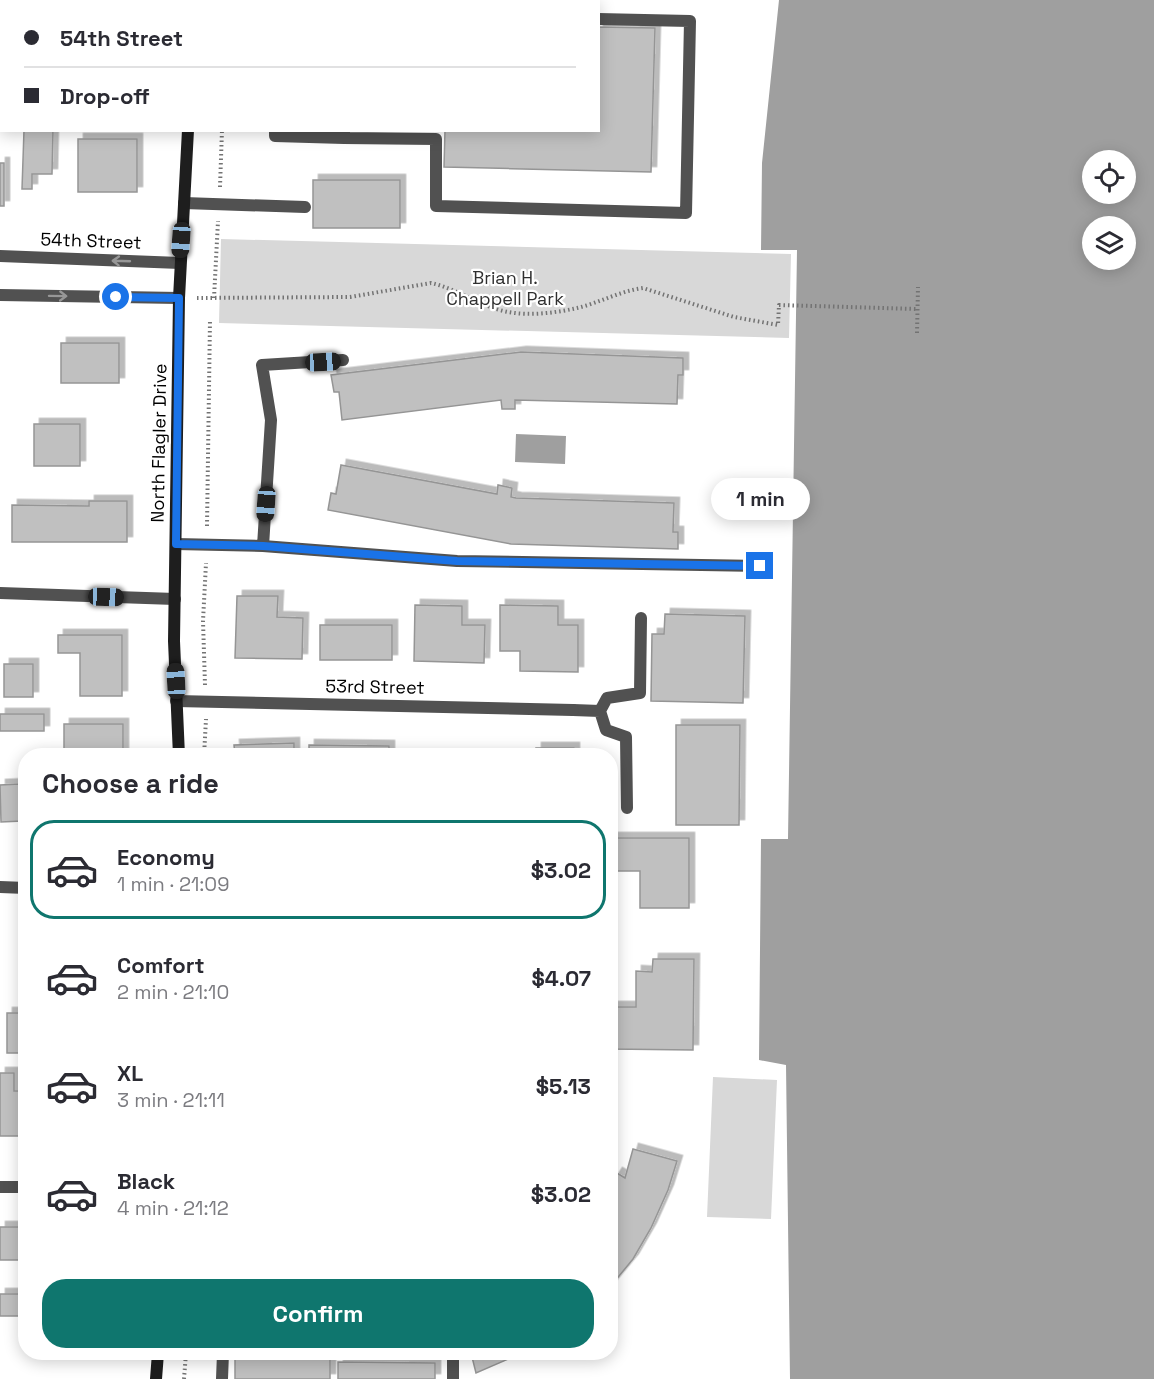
<!DOCTYPE html>
<html lang="en">
<head>
<meta charset="utf-8">
<style>
	:root { --surface:#fff; --page:#f2f2f3; --text:#2b2b33; --muted:#7c7c81; --line:#e1e1e2; --accent:#0f766e }
	body { margin:0; font-family:"Space Grotesk",sans-serif; background:var(--page); color:var(--text); height:100vh; display:flex; flex-direction:column; font-size:22px; white-space:nowrap }
	* { box-sizing:border-box; margin:0 }
	p { font-size:20px; color:var(--muted) }
	.icon { flex:none; width:33px; height:33px; fill:none; stroke:currentColor; stroke-width:2; stroke-linecap:round; stroke-linejoin:round }
	.map { position:relative; flex:1; overflow:hidden }
	.sheet { position:absolute; left:18px; top:748px; width:600px; height:612px; display:flex; flex-direction:column; background:var(--surface); border-radius:24px; box-shadow:0 3px 15px #0003 }
	.sheet>* { flex:none }
	.banner { position:absolute; left:0px; top:0px; width:600px; height:132px; box-shadow:0 3px 15px #0003; display:grid; align-content:center; height:132px; padding:0 24px; background:var(--surface) }
	.fabs { position:absolute; left:1082px; top:150px; display:grid; gap:12px }
	.fabs a { display:grid; place-items:center; width:54px; height:54px; border-radius:50%; background:var(--surface); box-shadow:0 3px 15px #0003; font-size:30px }
	.end { position:absolute; width:27px; height:27px; margin:-14px; border:8px solid #1a73e8; background:#fff; box-shadow:0 0 0 3px #fff }
	.from { border-radius:50% }
	.bubble { position:absolute; height:42px; border-radius:21px; background:var(--surface); box-shadow:0 3px 15px #0003; font-size:20px; font-weight:700; line-height:42px; text-align:center }
	.car { position:absolute; width:18px; height:36px; margin:-18px -9px; border-radius:8px; box-shadow:0 0 4px 2px #0007; background:linear-gradient(#222 24%,#8ab4d8 0 40%,#222 0 76%,#8ab4d8 0 86%,#222 0) }
	.banner b { display:flex; align-items:center; gap:21px; height:57px; font-size:22px }
	.banner b+b { border-top:2px solid var(--line) }
	.banner i { width:15px; height:15px; background:var(--text) }
	ul { padding:0; list-style:none }
	li { display:flex; align-items:center; gap:18px; height:99px; margin:0 12px 9px; padding:0 12px; border:3px solid transparent; border-radius:24px }
	li div { flex:1 }
	li b { display:block; font-size:22px }
	li em { font-style:normal; font-weight:700 }
	li.current { border-color:var(--accent) }
	li>.icon { width:54px; height:54px; stroke-width:1.5 }
	h2 { padding:0 24px; font-size:27px; line-height:72px }
	.cta { display:flex; gap:12px; margin-top:auto; padding:12px 24px }
	.cta a { flex:1; height:69px; border-radius:24px; background:var(--accent); color:#fff; font-size:24px; font-weight:700; line-height:69px; text-align:center }
	.map>svg:first-child { display:block }
</style>
</head>
<body>
<div class="map">
<svg width="1154" height="1379" viewBox="0 0 1154 1379">
	<defs>
		<filter id="shadow"><feDropShadow dx="5.5" dy="-5.5" stdDeviation="0" flood-color="#0004"/></filter>
	</defs>
	<rect width="100%" height="100%" fill="#fff"/>
	<path fill="#d8d8d8" d="M221 239 791 254 789 338 219 323Z
		M713 1077 777 1080 771 1219 707 1217Z"/>
	<path fill="#9f9f9f" fill-rule="evenodd" d="M779 0H1154V1379H790L786 1065 759 1060 761 839H788L797 250H761L762 163ZM1092 160H1125V194H1092ZM1092 226H1125V260H1092Z
		M516 434 566 436 565 464 515 462Z"/>
	<path fill="#c0c0c0" stroke="#959595" stroke-width="1.5" filter="url(#shadow)" d="M598 27 655 28 651 172 444 167 445 130H598Z
		M24 130H53L52 174H32V189H22Z
		M78 139H137V192H78Z
		M0 163H4V206H0Z
		M313 180H400V228H313Z
		M61 343H119V383H61Z
		M521 352 683 358V375H678L677 404 515 400V409H502L501 400 342 420 339 392H334L331 375Z
		M34 424H80V466H34Z
		M341 465 497 494 498 485 512 488 511 497 516 498 674 503 673 532H678V549L511 544 328 510 331 493 336 494Z
		M89 501H127V542H12V505L89 506Z
		M237 596H278L277 617 303 618 302 659 235 658Z
		M415 605 462 606V625H485L484 663 414 661Z
		M500 605 558 606V625H578V672L520 671V651H500Z
		M665 614 745 616 743 703 651 701 652 634H664Z
		M320 625H392V660H320Z
		M58 635H122V696H80V653H58Z
		M4 664H33V697H4Z
		M0 714H44V731H0Z
		M64 724H123V756H64Z
		M676 725H740L739 825H676Z
		M294 743V756H235L234 745Z
		M309 745 389 746V756H309Z
		M536 748H574V756H536Z
		M20 784 22 821 1 822 0 785Z
		M610 838H689V908H640V871H610Z
		M653 959H694L693 1050 610 1049V1007H636V971L652 972Z
		M7 1013H26V1053H7Z
		M0 1073H14V1091H26V1136H0Z
		M633 1149 677 1161 668 1190 651 1228 633 1259 610 1287V1180L612 1181 617 1173 625 1178Z
		M0 1227H26V1260H0Z
		M0 1294H26V1316H0Z
		M471 1353H522L476 1373Z
		M235 1359H330V1379H235Z
		M338 1362 435 1363V1379H338Z"/>
	<g fill="none" stroke-linecap="round" stroke-linejoin="round">
		<path stroke="#737373" stroke-width="4" stroke-dasharray="1.5 3" stroke-linecap="butt" d="M223 0V2
			M220 187 222 130
			M197 298 350 297 431 283C458 289 481 307 508 312 530 316 555 313 577 308 599 303 620 291 643 288L734 317 778 325 779 305 917 309
			M214 298 218 221
			M917 333 918 287
			M207 526 210 320
			M205 685 203 621 206 563
			M204 756 206 719
			M184 1379 186 1353"/>
		<path stroke="#515151" stroke-width="12" d="M278 2V0
			M353 2V0
			M275 130V136L344 138V132
			M344 138 436 139V206L686 213 690 21 598 19
			M184 203 305 207
			M176 544 263 546 271 420 262 365 343 360
			M263 546 457 561 761 566
			M573 710 600 711 607 698 640 693 641 618
			M600 711 606 730 626 737 627 808
			M363 1353 453 1354
			M453 1353V1379
			M222 1379 223 1353"/>
		<path stroke="#515151" stroke-width="12" d="M0 256 180 263
			M0 295 179 298
			M0 593 175 599
			M176 701 573 710
			M0 887 26 888
			M0 1187H26"/>
		<path stroke="#1e1e1e" stroke-width="12" d="M197 2V0
			M179 756 174 641 179 298 188 130
			M156 1379 158 1353"/>
	</g>
	<defs><path id="oneway-shaft" d="M-6 0H5M1.5-3L5.5 0L1.5 3" fill="none" stroke-width="1.6" stroke-linecap="round" stroke-linejoin="round" transform="scale(1.5)"/></defs>
	<g stroke="#979797">
		<use href="#oneway-shaft" transform="translate(121 261) rotate(-178)"/>
		<use href="#oneway-shaft" transform="translate(58 296) rotate(1)"/>
	</g>
	<g fill="none" stroke-linecap="round" stroke-linejoin="round">
		<path stroke="#1a73e8" stroke-width="8" d="M116 297 179 298 176 544 263 546 457 561 760 566"/>
	</g>
	<g text-anchor="middle" stroke-width="4.5" stroke-linejoin="round" paint-order="stroke">
		<g font-size="18" fill="#000" stroke="#fff">
			<text transform="translate(91 241) rotate(2)" y="6">54th Street</text>
			<text transform="translate(159 443) rotate(-89)" y="6">North Flagler Drive</text>
			<text transform="translate(375 687) rotate(1)" y="6">53rd Street</text>
		</g>
		<g font-size="18" fill="#2f2f2f" stroke="#fff">
			<text x="505" y="284">Brian H.<tspan x="505" dy="21">Chappell Park</tspan></text>
		</g>
	</g>
</svg>
<div class="fabs">
<a><svg class="icon" aria-label="locate" viewBox="0 0 24 24"><circle cx="12" cy="12" r="6"/><path d="M12 2v4M12 18v4M2 12h4M18 12h4"/></svg></a>
<a><svg class="icon" aria-label="layers" viewBox="0 0 24 24"><path d="M12 4l9 5-9 5-9-5zM3 14l9 5 9-5"/></svg></a>
</div>
<i class="end from" style="left:116px;top:297px"></i>
<i class="end" style="left:760px;top:566px"></i>
<div class="bubble" style="left:711px;top:478px;width:99px">1 min</div>
<i class="car" style="left:181px;top:240px;rotate:184deg"></i>
<i class="car" style="left:323px;top:362px;rotate:87deg"></i>
<i class="car" style="left:266px;top:504px;rotate:184deg"></i>
<i class="car" style="left:106px;top:597px;rotate:92deg"></i>
<i class="car" style="left:176px;top:681px;rotate:357deg"></i>
<div class="banner">
<b><i class="from"></i>54th Street</b>
<b><i></i>Drop-off</b>
</div>
<section class="sheet">
<h2>Choose a ride</h2>
<ul>
<li class="current"><svg class="icon" aria-label="car" viewBox="0 0 24 24"><path d="M5 17H2v-5l4-1 3-4h7l3 4 3 1v5h-3M9 17h6M6 11h13"/><circle cx="7" cy="17" r="2"/><circle cx="17" cy="17" r="2"/></svg><div><b>Economy</b><p>1 min · 21:09</p></div><em>$3.02</em></li>
<li><svg class="icon" aria-label="car" viewBox="0 0 24 24"><path d="M5 17H2v-5l4-1 3-4h7l3 4 3 1v5h-3M9 17h6M6 11h13"/><circle cx="7" cy="17" r="2"/><circle cx="17" cy="17" r="2"/></svg><div><b>Comfort</b><p>2 min · 21:10</p></div><em>$4.07</em></li>
<li><svg class="icon" aria-label="car" viewBox="0 0 24 24"><path d="M5 17H2v-5l4-1 3-4h7l3 4 3 1v5h-3M9 17h6M6 11h13"/><circle cx="7" cy="17" r="2"/><circle cx="17" cy="17" r="2"/></svg><div><b>XL</b><p>3 min · 21:11</p></div><em>$5.13</em></li>
<li><svg class="icon" aria-label="car" viewBox="0 0 24 24"><path d="M5 17H2v-5l4-1 3-4h7l3 4 3 1v5h-3M9 17h6M6 11h13"/><circle cx="7" cy="17" r="2"/><circle cx="17" cy="17" r="2"/></svg><div><b>Black</b><p>4 min · 21:12</p></div><em>$3.02</em></li>
</ul>
<div class="cta"><a>Confirm</a></div>
</section>
</div>
</body>
</html>
